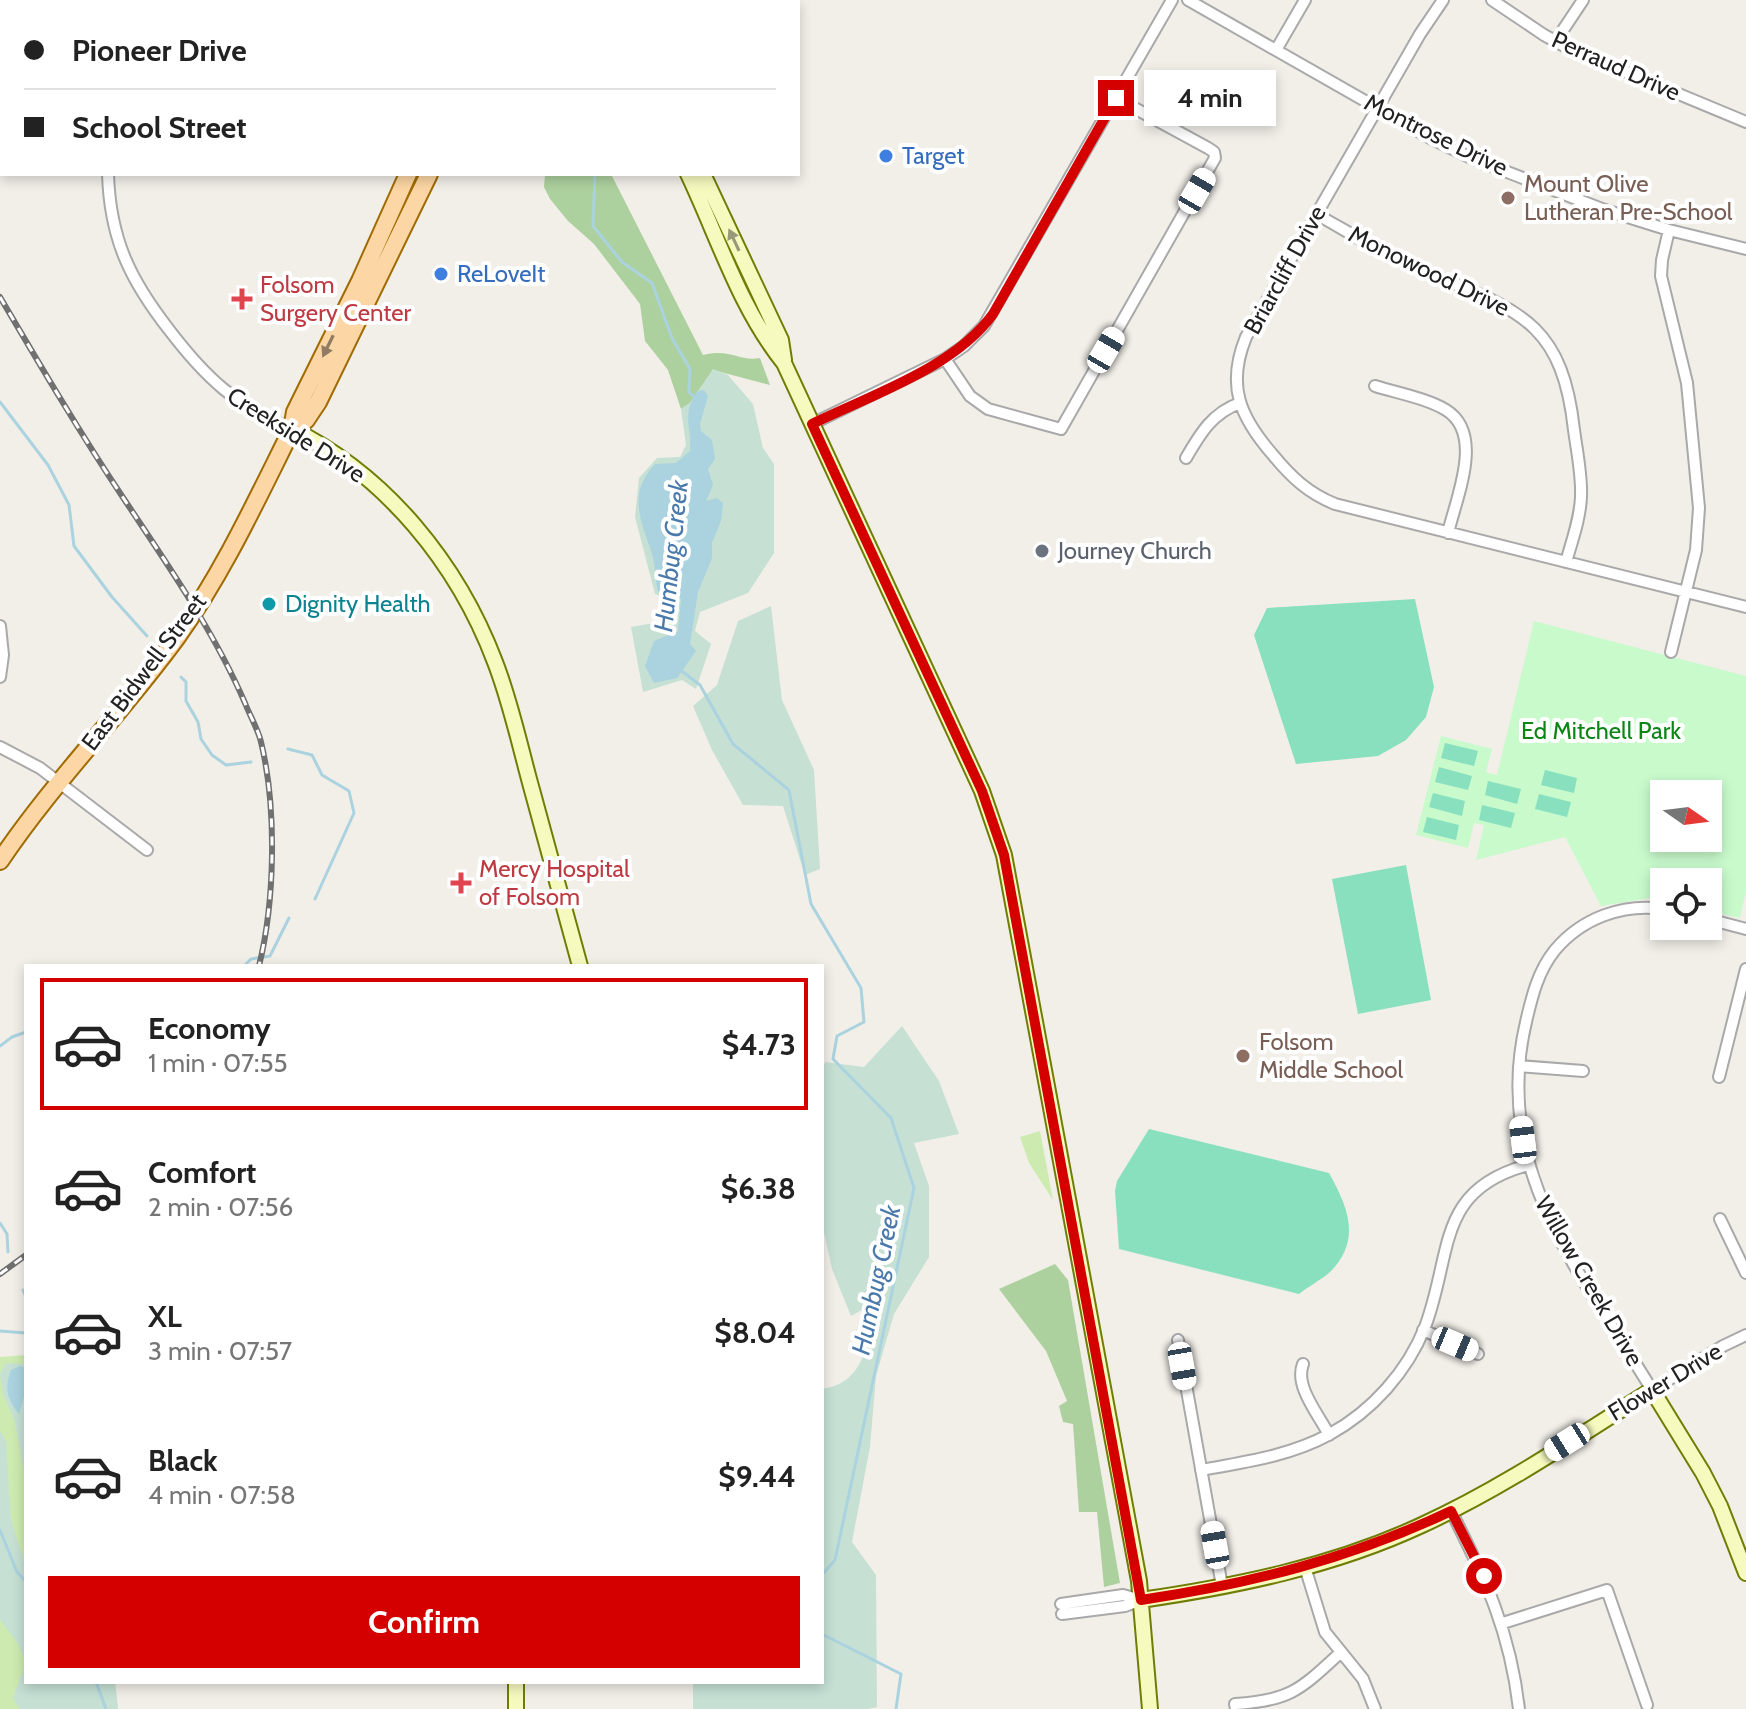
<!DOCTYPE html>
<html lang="en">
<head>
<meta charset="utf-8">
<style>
	:root { --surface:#fff; --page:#f6f6f6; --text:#222; --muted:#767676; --line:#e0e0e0; --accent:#d40000 }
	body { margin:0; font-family:Cabin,sans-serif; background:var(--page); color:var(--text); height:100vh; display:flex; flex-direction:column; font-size:30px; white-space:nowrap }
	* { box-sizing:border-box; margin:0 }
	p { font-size:26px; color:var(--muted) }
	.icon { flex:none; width:44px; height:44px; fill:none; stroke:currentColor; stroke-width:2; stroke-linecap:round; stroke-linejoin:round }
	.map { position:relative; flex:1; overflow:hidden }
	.side { position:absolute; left:24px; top:964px; width:800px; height:720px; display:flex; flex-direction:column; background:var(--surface); border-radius:0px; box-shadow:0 4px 12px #0003 }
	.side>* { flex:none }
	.banner { position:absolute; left:0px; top:0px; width:800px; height:176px; box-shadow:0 4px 12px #0003; display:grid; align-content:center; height:176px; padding:0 24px; background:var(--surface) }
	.needle { width:52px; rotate:104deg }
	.fabs { position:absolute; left:1650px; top:780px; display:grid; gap:16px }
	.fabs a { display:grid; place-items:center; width:72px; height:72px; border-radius:0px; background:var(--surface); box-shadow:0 4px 12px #0003; font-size:40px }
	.end { position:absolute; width:36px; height:36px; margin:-18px; border:10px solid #d40000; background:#fff; box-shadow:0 0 0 4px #fff }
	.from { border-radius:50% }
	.bubble { position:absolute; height:56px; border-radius:0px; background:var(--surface); box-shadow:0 4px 12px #0003; font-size:26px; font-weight:800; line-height:56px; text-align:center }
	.car { position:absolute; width:24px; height:48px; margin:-24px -12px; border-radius:10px; box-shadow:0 0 6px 2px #0007; background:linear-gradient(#fff 24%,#345 0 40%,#fff 0 76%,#345 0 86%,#fff 0) }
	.banner b { display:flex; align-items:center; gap:28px; height:76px; font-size:30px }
	.banner b+b { border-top:2px solid var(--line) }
	.banner i { width:20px; height:20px; background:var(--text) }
	ul { padding:14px 0 0; list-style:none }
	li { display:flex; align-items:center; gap:24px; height:132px; margin:0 16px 12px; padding:0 8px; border:4px solid transparent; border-radius:0px }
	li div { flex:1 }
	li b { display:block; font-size:30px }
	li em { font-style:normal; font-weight:800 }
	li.selected { border-color:var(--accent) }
	li>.icon { width:72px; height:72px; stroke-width:1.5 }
	.cta { display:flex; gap:16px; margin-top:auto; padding:16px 24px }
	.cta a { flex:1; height:92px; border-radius:0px; background:var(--accent); color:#fff; font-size:32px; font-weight:800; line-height:92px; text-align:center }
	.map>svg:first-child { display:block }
</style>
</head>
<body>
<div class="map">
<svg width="1746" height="1709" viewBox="0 0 1746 1709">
	<rect width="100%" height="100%" fill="#f2efe9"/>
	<path fill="#cdebb0" d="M1040 1131 1053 1200 1029 1163 1020 1137Z
		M26 1355V1682H115L118 1709H0V1357Z"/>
	<path fill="#add19e" d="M545 174H611L703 355C731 348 739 362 760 358L770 385 713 370 690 403 681 409 668 370 645 341 640 304 594 244 568 221 550 199 544 187Z
		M1055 1264 1068 1280 1120 1583 1104 1587 1097 1512H1079L1073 1424 1063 1422 1059 1406 1067 1401 1046 1351 999 1289Z"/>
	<path fill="#c6e0d4" d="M713 369 728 375 753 404 763 448 774 464V553L748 593 700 612 695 631 711 644 696 689 682 680 643 692 631 627 677 619 679 609 676 600 655 594 635 517 639 478 657 458 680 457 686 445 681 409 690 403Z
		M771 606 782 700 814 770 820 869 805 875 783 806 743 805 712 750 693 706 717 685 738 621Z
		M902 1026 939 1081 959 1134 914 1143 929 1186V1257L894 1314 876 1376 870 1447 852 1542 876 1575 877 1707 868 1709H693V1682H822V1389C863 1384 872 1342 867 1307L851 1316 832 1269 822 1223V1072L825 1062 864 1067Z
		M6 1363 26 1364V1484L15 1422 3 1394 0 1374Z
		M0 1431 6 1441 11 1520 26 1567V1682H115L118 1709H20L13 1698 26 1662 17 1642 0 1620Z"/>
	<path fill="#c8facc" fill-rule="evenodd" d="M1534 621 1746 676V891L1740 918 1708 911V882H1664V901L1650 898 1601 906 1565 837 1476 860 1484 825 1474 823 1468 848 1416 835 1441 736 1492 749 1486 772 1497 775ZM1664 794H1708V838H1664Z"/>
	<path fill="#88e0be" d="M1415 599 1434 687 1426 717 1406 740 1378 756 1296 764 1254 635 1267 608Z
		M1445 743 1478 751 1474 766 1441 758Z
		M1439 767 1472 776 1468 790 1435 782Z
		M1545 770 1577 778 1574 793 1541 785Z
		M1488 781 1521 789 1517 804 1485 795Z
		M1433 793 1465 801 1462 816 1429 807Z
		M1539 794 1571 802 1567 817 1535 809Z
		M1482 805 1515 813 1511 828 1479 820Z
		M1427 817 1459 825 1456 840 1423 832Z
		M1406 865 1431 1000 1358 1014 1332 879Z
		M1149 1129 1329 1173C1348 1207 1362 1240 1330 1272 1321 1280 1309 1286 1299 1294L1119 1249 1115 1191 1117 1181Z"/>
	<path fill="#aad3df" d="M704 390 708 396 700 424 701 431 712 440 715 459 708 469 713 485 706 501 717 498 723 503 721 521 712 543V558L698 592 690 644 696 651 677 678 654 683 645 666 654 641 678 631 681 599 658 592C655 579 656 566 652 554 641 520 627 494 655 464L676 463 690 451C692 424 681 417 697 391Z
		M20 1366 26 1368V1389L19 1414C7 1399 4 1389 11 1370Z"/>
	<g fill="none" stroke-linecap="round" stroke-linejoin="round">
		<path stroke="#aad3df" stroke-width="3" d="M404 0 406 2
			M595 174 593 226 622 262 652 283 672 338 690 369 689 392 695 398
			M0 402 48 465 69 505 74 546 112 597 147 636
			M679 669 700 685 733 744 789 790 811 904 861 988 864 1022 837 1036 833 1059 891 1118 914 1188 835 1560 822 1575
			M181 677 186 682V701L198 722 201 739 212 755 226 765 251 762
			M288 749 312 755 322 775 349 791 354 813 315 899
			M244 966 251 959 270 956 289 918
			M0 1046 12 1037 26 1032
			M0 1223 7 1234 8 1252
			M23 1290 26 1297
			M0 1331 26 1333
			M0 1530 17 1572 26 1582
			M822 1634 901 1674 896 1709
			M96 1682 106 1709"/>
		<g stroke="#a9a9a9" stroke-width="14">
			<path id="street" d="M57 0V2
				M1188 0 1430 138 1469 157 1602 209 1669 230 1746 249
				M1443 0 1420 34 1246 337C1226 386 1240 417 1273 455 1291 477 1308 493 1335 504L1746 607
				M1492 0 1544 35 1568 48 1746 122
				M1555 42 1583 0
				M1276 50 1305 0
				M108 174C110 239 130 280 170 331 206 378 236 406 292 429
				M1316 214C1352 234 1386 256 1424 271 1516 310 1562 319 1574 430 1577 452 1582 475 1581 497 1580 519 1572 541 1566 562
				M1669 230 1662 260 1661 276 1687 383 1699 508 1696 550 1671 652
				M945 359 970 396 988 409 1061 429 1215 158 1214 152 1208 148 1116 98
				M1375 386C1397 393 1426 398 1446 410 1485 434 1456 498 1448 533
				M812 424 945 359 964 346 984 326 1172 0
				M1186 458C1200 434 1212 413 1240 403
				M0 626 3 655 0 677
				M0 747 40 768 147 850
				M1664 909C1623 903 1582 918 1555 950 1538 971 1532 996 1526 1022 1491 1169 1581 1273 1652 1390L1723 1346 1746 1335
				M1708 919 1746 929
				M1519 1066 1583 1071
				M1719 1077 1746 969
				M1720 1219 1746 1273
				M1423 1330 1478 1354
				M1178 1340 1222 1586
				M1303 1364C1294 1386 1319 1415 1329 1435
				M1201 1470C1245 1462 1290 1456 1330 1434 1372 1411 1407 1372 1425 1327 1453 1253 1435 1190 1528 1165
				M1451 1511C1486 1580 1510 1631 1519 1709
				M1305 1567 1325 1632 1363 1679 1375 1709
				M1061 1604 1123 1595 1141 1600
				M1062 1614 1125 1606 1141 1600
				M1503 1623 1607 1590 1647 1705
				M1236 1709 1235 1704C1290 1701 1301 1689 1340 1653"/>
		</g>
		<g stroke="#707d05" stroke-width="18">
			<path id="secondary" d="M588 0 590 2
				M611 0 613 2
				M688 174C718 237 740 309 784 363L982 791 1004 855 1139 1581 1150 1709
				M703 174 781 340 784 360
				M292 429C386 475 458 564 495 662 511 703 520 747 532 790 548 849 564 907 580 966
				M1141 1600C1237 1586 1334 1566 1422 1525 1503 1488 1577 1437 1652 1390L1703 1473 1720 1506 1746 1573
				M516 1709V1682"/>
		</g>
		<g stroke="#a06b00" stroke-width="20">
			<path id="primary" d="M490 2 491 0
				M510 2 511 0
				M292 429 306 420 318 402 429 174
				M0 861C53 782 121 714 177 637 223 573 257 499 292 429L295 412 360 281 408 174"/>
		</g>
		<use href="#street" stroke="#fff" stroke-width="10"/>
		<use href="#secondary" stroke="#f7fabf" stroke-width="14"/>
		<use href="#primary" stroke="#fcd6a4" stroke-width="16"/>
		<g stroke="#707070" stroke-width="6">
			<path id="rail" d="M0 297C40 365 80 433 124 499 167 564 214 631 245 703 250 716 258 729 261 742 277 808 275 901 259 966
				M0 1274 26 1255"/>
		</g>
		<use href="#rail" stroke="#fff" stroke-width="3" stroke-dasharray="9" stroke-linecap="butt"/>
	</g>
	<defs><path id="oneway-solid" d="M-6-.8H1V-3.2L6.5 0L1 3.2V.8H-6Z" transform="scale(2)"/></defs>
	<use fill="#979978" href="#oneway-solid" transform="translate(734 240) rotate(-115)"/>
	<use fill="#8f7c63" href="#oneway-solid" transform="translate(328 346) rotate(116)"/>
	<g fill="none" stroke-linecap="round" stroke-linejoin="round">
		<path stroke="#d40000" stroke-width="10" d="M1116 98 993 314C954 368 871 395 812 424L982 791 1004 855 1141 1600C1250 1584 1352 1558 1451 1511L1484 1576"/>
	</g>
	<g fill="#3f7fe0" stroke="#fff" stroke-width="3">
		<circle cx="886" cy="156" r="8"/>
		<circle cx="441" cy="274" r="8"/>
	</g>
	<g fill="#8d6e63" stroke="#fff" stroke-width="3">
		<circle cx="1508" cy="198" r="8"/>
		<circle cx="1243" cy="1056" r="8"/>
	</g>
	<g fill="#e0444e" stroke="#fff" stroke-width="3">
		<path d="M238 287h8v8h8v8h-8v8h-8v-8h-8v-8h8z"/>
		<path d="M457 871h8v8h8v8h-8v8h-8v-8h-8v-8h8z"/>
	</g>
	<circle fill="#6b7280" stroke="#fff" stroke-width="3" cx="1042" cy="551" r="8"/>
	<circle fill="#0f9aa8" stroke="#fff" stroke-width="3" cx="269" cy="604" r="8"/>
	<g text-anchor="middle" stroke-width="8" stroke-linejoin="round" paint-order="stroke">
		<g font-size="24" fill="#222" stroke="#fff">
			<text transform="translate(1616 66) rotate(24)" y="8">Perraud Drive</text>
			<text transform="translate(1436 135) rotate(26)" y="8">Montrose Drive</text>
			<text transform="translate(1285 270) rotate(-61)" y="8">Briarcliff Drive</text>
			<text transform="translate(1429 271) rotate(26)" y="8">Monowood Drive</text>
			<text transform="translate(296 435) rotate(32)" y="8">Creekside Drive</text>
			<text transform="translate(144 672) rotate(-53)" y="8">East Bidwell Street</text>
			<text transform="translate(1589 1281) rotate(60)" y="8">Willow Creek Drive</text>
			<text transform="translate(1665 1382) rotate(-31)" y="8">Flower Drive</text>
		</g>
		<g font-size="24" fill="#366cbe" stroke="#fff" text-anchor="start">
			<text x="902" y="164">Target</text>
			<text x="457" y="282">ReLoveIt</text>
		</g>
		<g font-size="24" fill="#785e54" stroke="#fff" text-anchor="start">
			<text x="1524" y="192">Mount Olive<tspan x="1524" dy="28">Lutheran Pre-School</tspan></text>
			<text x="1259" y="1050">Folsom<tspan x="1259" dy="28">Middle School</tspan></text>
		</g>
		<g font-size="24" fill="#be3a42" stroke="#fff" text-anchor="start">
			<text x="260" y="293">Folsom<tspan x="260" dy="28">Surgery Center</tspan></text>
			<text x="479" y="877">Mercy Hospital<tspan x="479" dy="28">of Folsom</tspan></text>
		</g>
		<g font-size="24" fill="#5b616d" stroke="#fff" text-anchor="start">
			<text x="1058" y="559">Journey Church</text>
		</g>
		<g font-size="24" fill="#0d838f" stroke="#fff" text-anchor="start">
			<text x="285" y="612">Dignity Health</text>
		</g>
		<g font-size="24" fill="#0c8416" stroke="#fff">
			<text x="1601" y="739">Ed Mitchell Park</text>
		</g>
		<g font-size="26" font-style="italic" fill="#4a7aab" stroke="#fff">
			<text transform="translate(671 556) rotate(-84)" y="9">Humbug Creek</text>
			<text transform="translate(876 1280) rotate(-78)" y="9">Humbug Creek</text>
		</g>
	</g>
</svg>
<div class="fabs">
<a><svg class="needle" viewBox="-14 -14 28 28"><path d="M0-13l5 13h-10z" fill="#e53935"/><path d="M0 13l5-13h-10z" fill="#767676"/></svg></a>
<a><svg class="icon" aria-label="locate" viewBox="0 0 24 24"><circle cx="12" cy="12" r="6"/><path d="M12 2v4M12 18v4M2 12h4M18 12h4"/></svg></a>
</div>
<i class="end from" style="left:1484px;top:1576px"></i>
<i class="end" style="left:1116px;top:98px"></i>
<div class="bubble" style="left:1144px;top:70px;width:132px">4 min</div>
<i class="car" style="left:1197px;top:191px;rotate:30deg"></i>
<i class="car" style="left:1106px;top:350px;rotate:30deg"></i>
<i class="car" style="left:1523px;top:1140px;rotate:353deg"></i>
<i class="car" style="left:1455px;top:1344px;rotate:113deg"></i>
<i class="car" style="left:1182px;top:1366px;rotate:170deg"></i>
<i class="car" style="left:1567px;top:1442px;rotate:238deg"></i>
<i class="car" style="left:1215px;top:1545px;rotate:350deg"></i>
<div class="banner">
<b><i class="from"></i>Pioneer Drive</b>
<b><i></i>School Street</b>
</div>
<section class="side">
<ul>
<li class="selected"><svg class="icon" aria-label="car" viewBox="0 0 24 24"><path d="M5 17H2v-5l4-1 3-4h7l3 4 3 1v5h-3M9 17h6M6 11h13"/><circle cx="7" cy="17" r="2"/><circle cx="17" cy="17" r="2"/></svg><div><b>Economy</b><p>1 min · 07:55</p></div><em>$4.73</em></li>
<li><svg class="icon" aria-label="car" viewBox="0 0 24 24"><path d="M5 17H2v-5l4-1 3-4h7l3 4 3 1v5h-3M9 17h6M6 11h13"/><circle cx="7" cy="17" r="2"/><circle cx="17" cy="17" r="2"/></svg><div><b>Comfort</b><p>2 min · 07:56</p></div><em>$6.38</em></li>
<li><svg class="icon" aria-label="car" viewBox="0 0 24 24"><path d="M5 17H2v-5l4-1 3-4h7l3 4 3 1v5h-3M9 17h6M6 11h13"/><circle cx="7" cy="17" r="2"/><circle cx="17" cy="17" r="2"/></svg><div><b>XL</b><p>3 min · 07:57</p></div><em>$8.04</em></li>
<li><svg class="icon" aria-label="car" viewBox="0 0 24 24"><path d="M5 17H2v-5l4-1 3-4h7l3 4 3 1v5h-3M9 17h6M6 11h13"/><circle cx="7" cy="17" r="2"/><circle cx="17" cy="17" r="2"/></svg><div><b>Black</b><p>4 min · 07:58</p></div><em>$9.44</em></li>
</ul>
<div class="cta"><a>Confirm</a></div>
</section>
</div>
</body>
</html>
